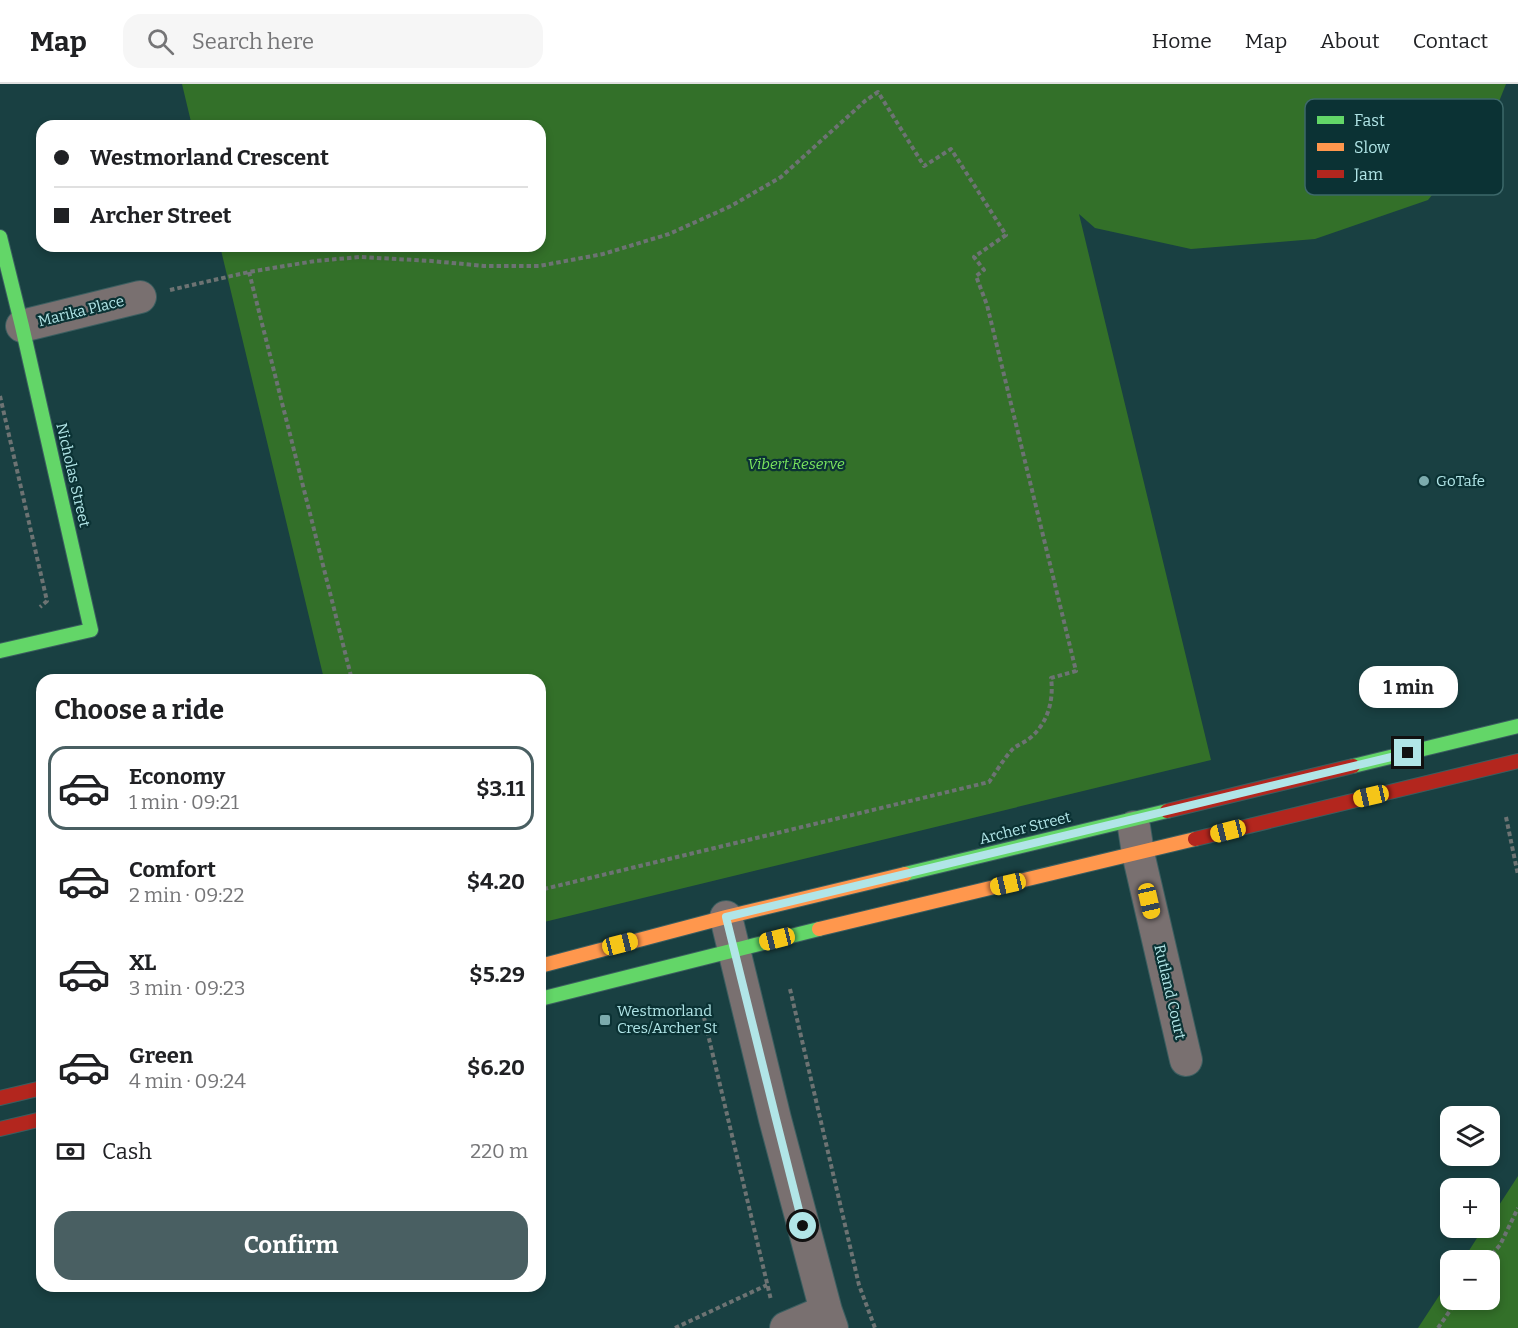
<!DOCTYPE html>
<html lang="en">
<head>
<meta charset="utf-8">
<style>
	:root { --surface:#fff; --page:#f6f6f6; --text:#202124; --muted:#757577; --line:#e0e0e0; --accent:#495f62 }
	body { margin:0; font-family:Bitter,serif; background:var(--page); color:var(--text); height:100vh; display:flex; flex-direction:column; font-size:22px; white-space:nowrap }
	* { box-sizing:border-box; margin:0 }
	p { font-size:20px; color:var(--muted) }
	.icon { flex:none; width:33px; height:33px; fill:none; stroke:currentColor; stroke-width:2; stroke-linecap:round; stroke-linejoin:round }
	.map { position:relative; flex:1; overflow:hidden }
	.sheet { position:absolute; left:36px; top:590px; width:510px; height:618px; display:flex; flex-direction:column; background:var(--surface); border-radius:18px; box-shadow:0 3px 9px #0003 }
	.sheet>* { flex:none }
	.guide { position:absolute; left:36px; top:36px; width:510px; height:132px; border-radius:18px; box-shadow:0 3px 9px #0003; display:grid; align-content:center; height:132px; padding:0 18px; background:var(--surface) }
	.fabs { position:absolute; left:1440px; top:1022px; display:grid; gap:12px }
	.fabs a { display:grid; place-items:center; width:60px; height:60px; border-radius:12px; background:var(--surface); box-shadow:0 3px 9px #0003; font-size:30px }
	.end { position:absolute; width:27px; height:27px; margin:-14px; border:8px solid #b1e5e7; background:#111; box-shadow:0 0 0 3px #111 }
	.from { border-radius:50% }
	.bubble { position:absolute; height:42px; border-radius:18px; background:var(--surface); box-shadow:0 3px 9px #0003; font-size:20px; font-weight:700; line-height:42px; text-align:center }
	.car { position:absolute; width:18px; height:36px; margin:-18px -9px; border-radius:8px; box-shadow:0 0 4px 2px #0007; background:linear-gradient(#f5c518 24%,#345 0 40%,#f5c518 0 76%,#345 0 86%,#f5c518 0) }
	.guide b { display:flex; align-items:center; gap:21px; height:57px; font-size:22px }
	.guide b+b { border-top:2px solid var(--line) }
	.guide i { width:15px; height:15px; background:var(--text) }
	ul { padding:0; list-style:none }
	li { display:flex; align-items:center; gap:18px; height:84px; margin:0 12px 9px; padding:0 6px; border:3px solid transparent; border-radius:18px }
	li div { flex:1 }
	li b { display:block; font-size:22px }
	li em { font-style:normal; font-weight:700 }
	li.active { border-color:var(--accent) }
	li>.icon { width:54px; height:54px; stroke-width:1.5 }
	h2 { padding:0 18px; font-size:27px; line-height:72px }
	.pay { display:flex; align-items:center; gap:15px; height:66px; padding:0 18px; font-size:22px }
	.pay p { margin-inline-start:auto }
	.button { display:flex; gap:12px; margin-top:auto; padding:12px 18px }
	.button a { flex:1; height:69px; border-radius:18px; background:var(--accent); color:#fff; font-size:24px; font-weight:700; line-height:69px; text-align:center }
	header { display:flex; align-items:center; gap:36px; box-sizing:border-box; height:84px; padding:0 30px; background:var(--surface); border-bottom:2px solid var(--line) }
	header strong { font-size:28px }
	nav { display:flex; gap:33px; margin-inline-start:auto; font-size:21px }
	.search { width:420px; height:54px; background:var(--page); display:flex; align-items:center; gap:15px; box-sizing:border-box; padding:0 21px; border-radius:18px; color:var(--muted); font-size:22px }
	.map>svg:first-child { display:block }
</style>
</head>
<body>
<header>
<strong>Map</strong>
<div class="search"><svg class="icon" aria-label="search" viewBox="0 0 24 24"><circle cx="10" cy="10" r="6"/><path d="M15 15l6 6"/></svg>Search here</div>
<nav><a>Home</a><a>Map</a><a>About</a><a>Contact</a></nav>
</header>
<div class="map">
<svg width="1518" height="1244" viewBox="0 0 1518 1244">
	<rect width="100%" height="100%" fill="#194042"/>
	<path fill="#337029" d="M182 0H1506L1490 40 1428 116 1315 155 1191 165 1095 144 1079 130 1211 676 540 839V596L324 595 220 162H540V42H192Z
		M1518 1092V1244H1418L1450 1195V1215H1490V1176H1463L1484 1143H1490V1135Z"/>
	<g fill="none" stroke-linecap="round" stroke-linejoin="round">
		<g stroke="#3b5e60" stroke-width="34">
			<path id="street" d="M22 242 140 213
				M1134 743 1138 769 1186 976
				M726 833 775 1035 826 1227 832 1244
				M786 1244 826 1227"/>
		</g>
		<g stroke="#3b5e60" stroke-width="16">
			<path id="fast" d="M0 153 22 242 91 546 0 567
				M1353 682 1518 642
				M905 790 1167 727
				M540 915 819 845"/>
		</g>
		<g stroke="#3b5e60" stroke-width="16">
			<path id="slow" d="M819 845 1195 755
				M540 882 726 833 905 790"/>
		</g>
		<g stroke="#3b5e60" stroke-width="16">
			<path id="jam" d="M1167 727 1353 682
				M1195 755 1518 677
				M0 1014 42 1004
				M0 1045 42 1035"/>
		</g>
		<path stroke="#6d7373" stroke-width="4" stroke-dasharray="4.5 3" stroke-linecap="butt" d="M249 188 352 596
			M170 206 249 188 315 177 360 173 432 177 484 182H539L603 170 669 150 731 122 781 93 865 17 878 8 924 82 951 65 1006 151 974 173 984 186 976 192 987 221 1076 587 1051 594C1054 616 1048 639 1030 654 1024 659 1016 661 1011 667 1003 676 996 688 989 698L540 806
			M0 312 47 517 40 523
			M1506 733 1518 791
			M790 905 859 1201 875 1244
			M702 925 771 1216
			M1487 1176 1500 1161 1518 1124
			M675 1244 767 1201
			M1438 1244 1458 1215"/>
		<use href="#street" stroke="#797070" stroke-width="32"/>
		<use href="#fast" stroke="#63d668" stroke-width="14"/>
		<use href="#slow" stroke="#ff974d" stroke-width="14"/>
		<use href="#jam" stroke="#b3261e" stroke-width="14"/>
	</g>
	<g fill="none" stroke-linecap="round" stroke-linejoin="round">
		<path stroke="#b1e5e7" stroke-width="8" d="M803 1142 776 1035 726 833 1408 669"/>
	</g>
	<g fill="#7cabad" stroke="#0b3234" stroke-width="2">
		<circle cx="1424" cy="397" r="6"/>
		<rect x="599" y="930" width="12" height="12" rx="3"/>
	</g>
	<g text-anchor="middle" stroke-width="4.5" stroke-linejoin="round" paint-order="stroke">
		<g font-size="15" fill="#b1e5e7" stroke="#0b3234">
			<text transform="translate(81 227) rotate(-14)" y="5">Marika Place</text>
			<text transform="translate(73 391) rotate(77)" y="5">Nicholas Street</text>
			<text transform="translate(1025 744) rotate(-14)" y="5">Archer Street</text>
			<text transform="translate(1170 908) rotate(77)" y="5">Rutland Court</text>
		</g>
		<g font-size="15" font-style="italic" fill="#79e45d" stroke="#0b3234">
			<text x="796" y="385">Vibert Reserve</text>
		</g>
		<g font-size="15" fill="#b1e5e7" stroke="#0b3234" text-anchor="start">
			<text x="1436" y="402">GoTafe</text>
			<text x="617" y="932">Westmorland<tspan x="617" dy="17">Cres/Archer St</tspan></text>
		</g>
	</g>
	<rect x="1305" y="15" width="198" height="96" rx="9" fill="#0b3234" stroke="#3d686a" stroke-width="1.5"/>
	<rect x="1317" y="32" width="27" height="8" fill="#63d668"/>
	<rect x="1317" y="59" width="27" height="8" fill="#ff974d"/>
	<rect x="1317" y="86" width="27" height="8" fill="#b3261e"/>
	<g font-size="16" fill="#b1e5e7">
		<text x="1354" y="42">Fast</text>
		<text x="1354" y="69">Slow</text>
		<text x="1354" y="96">Jam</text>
	</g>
</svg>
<div class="fabs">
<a><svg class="icon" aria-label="layers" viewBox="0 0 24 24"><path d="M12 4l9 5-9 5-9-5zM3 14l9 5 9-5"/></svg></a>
<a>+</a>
<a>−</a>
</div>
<i class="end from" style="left:803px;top:1142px"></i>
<i class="end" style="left:1408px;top:669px"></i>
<div class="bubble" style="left:1359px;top:582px;width:99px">1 min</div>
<i class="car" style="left:1371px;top:712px;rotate:257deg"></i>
<i class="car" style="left:1228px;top:747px;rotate:256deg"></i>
<i class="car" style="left:1008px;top:800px;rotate:257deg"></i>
<i class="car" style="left:1149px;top:817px;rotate:167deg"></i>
<i class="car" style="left:777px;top:855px;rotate:256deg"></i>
<i class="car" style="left:620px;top:860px;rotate:76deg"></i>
<div class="guide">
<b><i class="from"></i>Westmorland Crescent</b>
<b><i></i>Archer Street</b>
</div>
<section class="sheet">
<h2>Choose a ride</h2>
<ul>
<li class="active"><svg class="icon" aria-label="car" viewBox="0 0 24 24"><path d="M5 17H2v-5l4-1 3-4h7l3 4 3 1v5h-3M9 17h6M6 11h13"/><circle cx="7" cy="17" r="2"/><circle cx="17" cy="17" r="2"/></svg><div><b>Economy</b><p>1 min · 09:21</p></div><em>$3.11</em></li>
<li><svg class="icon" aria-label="car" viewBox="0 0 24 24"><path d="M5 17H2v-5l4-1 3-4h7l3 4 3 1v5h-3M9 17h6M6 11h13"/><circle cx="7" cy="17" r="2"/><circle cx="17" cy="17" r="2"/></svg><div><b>Comfort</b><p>2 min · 09:22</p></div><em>$4.20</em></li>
<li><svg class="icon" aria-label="car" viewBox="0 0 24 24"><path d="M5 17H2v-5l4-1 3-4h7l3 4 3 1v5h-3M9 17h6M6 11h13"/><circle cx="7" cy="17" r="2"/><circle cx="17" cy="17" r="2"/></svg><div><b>XL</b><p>3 min · 09:23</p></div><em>$5.29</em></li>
<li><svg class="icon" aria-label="car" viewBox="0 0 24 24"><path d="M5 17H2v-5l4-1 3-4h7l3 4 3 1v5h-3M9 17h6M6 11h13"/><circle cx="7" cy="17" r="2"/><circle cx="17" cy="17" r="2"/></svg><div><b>Green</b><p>4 min · 09:24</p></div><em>$6.20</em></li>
</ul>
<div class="pay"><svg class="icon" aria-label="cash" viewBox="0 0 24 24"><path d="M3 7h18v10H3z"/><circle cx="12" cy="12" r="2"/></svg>Cash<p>220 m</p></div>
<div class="button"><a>Confirm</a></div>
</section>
</div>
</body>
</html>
